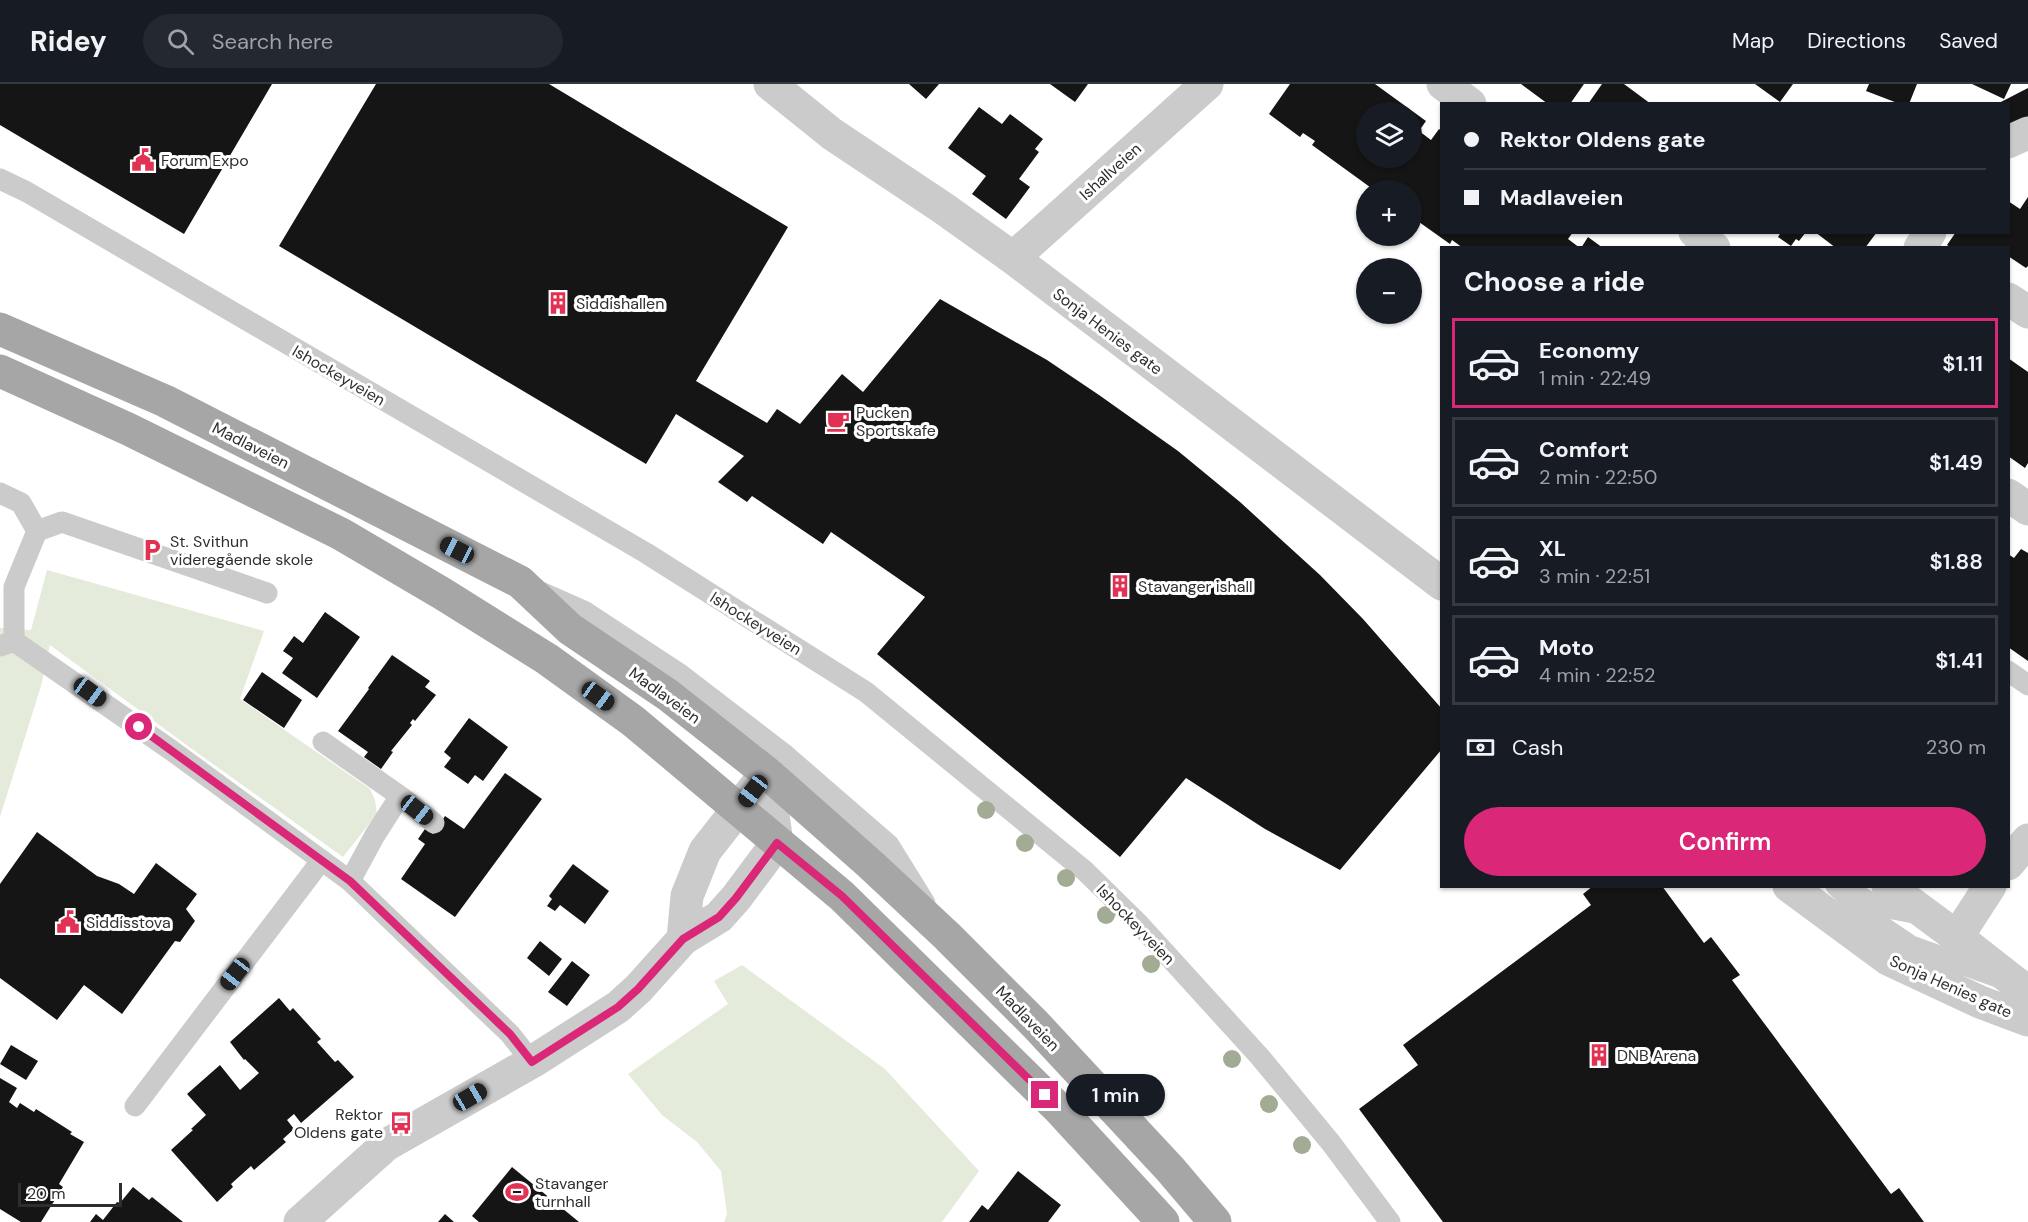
<!DOCTYPE html>
<html lang="en">
<head>
<meta charset="utf-8">
<style>
	:root { --surface:#171b24; --page:#242831; --text:#f1f3f6; --muted:#9ea1a6; --line:#363941; --accent:#db2777 }
	body { margin:0; font-family:"DM Sans",sans-serif; background:var(--page); color:var(--text); height:100vh; display:flex; flex-direction:column; font-size:22px; white-space:nowrap }
	* { box-sizing:border-box; margin:0 }
	p { font-size:20px; color:var(--muted) }
	.icon { flex:none; width:33px; height:33px; fill:none; stroke:currentColor; stroke-width:2; stroke-linecap:round; stroke-linejoin:round }
	.map { position:relative; flex:1; overflow:hidden }
	.sheet { position:absolute; left:1440px; top:162px; width:570px; height:642px; display:flex; flex-direction:column; background:var(--surface); border-radius:0px; box-shadow:0 2px 4px #0004 }
	.sheet>* { flex:none }
	.top-card { position:absolute; left:1440px; top:18px; width:570px; height:132px; border-radius:0px; box-shadow:0 2px 4px #0004; display:grid; align-content:center; height:132px; padding:0 24px; background:var(--surface) }
	.buttons { position:absolute; left:1356px; top:18px; display:grid; gap:12px }
	.buttons a { display:grid; place-items:center; width:66px; height:66px; border-radius:50%; background:var(--surface); box-shadow:0 2px 4px #0004; font-size:30px }
	.scale { position:absolute; left:18px; bottom:15px; width:104px; box-sizing:border-box; padding-left:6px; border:3px solid #2e2e2e; border-top:0; font-size:16px; line-height:21px; white-space:nowrap; color:#2e2e2e; -webkit-text-stroke:4px #fff; paint-order:stroke }
	.end { position:absolute; width:27px; height:27px; margin:-14px; border:8px solid #db2777; background:#fff; box-shadow:0 0 0 3px #fff }
	.from { border-radius:50% }
	.bubble { position:absolute; height:42px; border-radius:21px; background:var(--surface); box-shadow:0 2px 4px #0004; font-size:20px; font-weight:600; line-height:42px; text-align:center }
	.car { position:absolute; width:18px; height:36px; margin:-18px -9px; border-radius:8px; box-shadow:0 0 4px 2px #0007; background:linear-gradient(#222 24%,#8ab4d8 0 40%,#222 0 76%,#8ab4d8 0 86%,#222 0) }
	.top-card b { display:flex; align-items:center; gap:21px; height:57px; font-size:22px }
	.top-card b+b { border-top:2px solid var(--line) }
	.top-card i { width:15px; height:15px; background:var(--text) }
	ul { padding:0; list-style:none }
	li { display:flex; align-items:center; gap:18px; height:90px; margin:0 12px 9px; padding:0 12px; border:3px solid var(--line); border-radius:0px }
	li div { flex:1 }
	li b { display:block; font-size:22px }
	li em { font-style:normal; font-weight:600 }
	li.on { border-color:var(--accent) }
	li>.icon { width:54px; height:54px; stroke-width:1.5 }
	h2 { padding:0 24px; font-size:27px; line-height:72px }
	.pay { display:flex; align-items:center; gap:15px; height:66px; padding:0 24px; font-size:22px }
	.pay p { margin-inline-start:auto }
	.button { display:flex; gap:12px; margin-top:auto; padding:12px 24px }
	.button a { flex:1; height:69px; border-radius:36px; background:var(--accent); color:#fff; font-size:24px; font-weight:600; line-height:69px; text-align:center }
	header { display:flex; align-items:center; gap:36px; box-sizing:border-box; height:84px; padding:0 30px; background:var(--surface); border-bottom:2px solid var(--line) }
	header strong { font-size:28px }
	nav { display:flex; gap:33px; margin-inline-start:auto; font-size:21px }
	.search { width:420px; height:54px; background:var(--page); display:flex; align-items:center; gap:15px; box-sizing:border-box; padding:0 21px; border-radius:33px; color:var(--muted); font-size:22px }
	.map>svg:first-child { display:block }
</style>
</head>
<body>
<header>
<strong>Ridey</strong>
<div class="search"><svg class="icon" aria-label="search" viewBox="0 0 24 24"><circle cx="10" cy="10" r="6"/><path d="M15 15l6 6"/></svg>Search here</div>
<nav><a>Map</a><a>Directions</a><a>Saved</a></nav>
</header>
<div class="map">
<svg width="2028" height="1138" viewBox="0 0 2028 1138">
	<rect width="100%" height="100%" fill="#fff"/>
	<path fill="#e5ebdb" d="M47 486 264 547 240 615 370 705 375 716 377 730 343 773 192 665 50 561 41 602 0 733V544L31 546Z
		M742 881 885 985 979 1087 942 1138H724L727 1130 721 1087 697 1058 662 1031 628 990 728 920 714 897Z"/>
	<path fill="#151515" fill-rule="evenodd" d="M0 0H272L184 150 0 41Z
		M376 0H549L788 143 696 297 767 339 777 325 800 340 842 290 863 308 940 215 1047 276 1099 311 1178 367 1240 418 1320 491 1363 535 1442 625V665L1340 786 1265 745 1186 694 1120 773 877 570 925 513 831 448 823 460 752 412 747 418 718 398 744 372 676 330 646 380 279 162Z
		M909 0H939L926 15Z
		M1050 0H1088L1075 18Z
		M1290 0H1375L1426 37 1419 47 1431 56 1439 45 1442 47V148H1573L1568 155 1580 164H1463L1452 156 1450 160 1412 133V106H1384L1378 102 1374 106 1312 61 1315 57 1303 49 1300 53 1269 30ZM1366 28H1412V74H1366Z
		M1521 0H1584L1570 20H1548Z
		M1602 0H1624L1651 20H1588Z
		M1755 0H1793L1780 18Z
		M1869 0H1917L1909 20H1900L1866 7Z
		M1972 0H2011L2004 15Z
		M2028 4V38L2008 47V20H1997Z
		M979 23 1002 40 1010 30 1043 55 1035 65 1039 68 1019 95 1030 103 1006 135 972 110 986 92 948 64Z
		M2028 113V182L2026 184 2008 172V164L1995 162 1993 164H1951L1947 161 1956 148H2008V117L2020 125Z
		M1781 148H1806L1799 157 1796 155 1791 162 1778 153Z
		M1815 148H1877L1865 164H1836Z
		M1588 153 1603 164H1581Z
		M2008 274 2028 288V379L2025 384 2008 372Z
		M2021 465 2028 469V577L2008 563V470L2014 474Z
		M325 528 360 553 317 614 282 589 293 574 283 567 294 552 303 559Z
		M392 571 430 597 425 603 436 611 415 637 413 635 410 639 412 641 391 667 393 668 381 685 364 673 368 668 338 647 369 605 368 604Z
		M262 588 302 616 284 644 243 616Z
		M469 634 508 663 483 697 475 691 468 700 444 683 451 674 444 668Z
		M505 689 542 715 455 833 401 795 425 760 418 755 425 745 433 750 445 732 464 745Z
		M37 748 97 792 119 800 134 810 156 779 197 810 186 825 195 837 180 858 175 857 122 930 84 901 57 936 0 894V800Z
		M573 780 609 807 585 840 560 821 555 827 547 822 552 815 549 812Z
		M1593 802H1662L1704 859 1711 853 1740 891 1732 896 1891 1110 1899 1104 1924 1138H1443L1359 1025 1418 981 1403 961 1591 821 1583 810Z
		M540 857 562 875 549 892 527 874Z
		M572 877 590 891 567 922 548 908Z
		M279 914 290 927 293 924 321 955 317 958 335 978 338 976 354 993 301 1039 294 1030 287 1036 294 1045 283 1055 286 1058 254 1086 251 1082 231 1100 233 1103 217 1118 171 1066 193 1046 191 1045 206 1031 187 1010 220 981 240 1006 259 989 245 975 244 976 230 958Z
		M11 961 38 977 26 996 0 980Z
		M0 994 17 1004 9 1018 17 1024 20 1019 34 1028 36 1025 72 1048 70 1050 84 1058 59 1100 63 1103 41 1138H21L0 1125Z
		M512 1083 579 1138H479L472 1132Z
		M1018 1087 1061 1121 1048 1138H969L982 1121 988 1126Z
		M133 1103 149 1116 152 1113 183 1138H90L96 1130 103 1136 117 1118 120 1119Z
		M445 1130 454 1138H438Z"/>
	<g fill="none" stroke-linecap="round" stroke-linejoin="round">
		<path stroke="#cbcbcb" stroke-width="21" d="M0 95 27 108 646 469 866 608 1085 787 1139 840 1260 973 1331 1059 1390 1138
			M0 409 21 419 37 447 14 503V557
			M37 447 62 438 267 509
			M541 508 584 527 680 590 783 669 889 761 925 819
			M0 562 14 557 171 666 350 797 510 950 532 978
			M2008 587 2028 601
			M323 658 400 712
			M350 797 375 751 400 712 434 739
			M1836 802 1877 839 1911 862 1995 892
			M1856 810 1877 822 1919 830
			M135 1022 321 777"/>
		<path stroke="#cbcbcb" stroke-width="33" d="M770 0 832 50 943 124 1013 174 1442 500
			M1443 0 1470 20
			M2008 58 2028 49
			M1695 148 1714 164
			M1920 164 1930 148
			M1013 174 1207 0
			M2008 215 2028 228
			M2008 411 2028 425
			M2008 780 2028 756
			M1789 802 1888 875 1980 918 2028 936
			M1888 802 1957 853 2017 900 2028 905
			M1957 853 1990 802
			M683 855 687 812 705 767 756 702
			M300 1138 386 1061 532 978 618 923 638 905 683 855 719 833 736 814 777 759 767 689"/>
		<path stroke="#a6a6a6" stroke-width="33" d="M0 245 165 317 520 498 570 545 668 611 767 689 870 780 947 852 1036 941 1170 1085 1215 1138
			M0 287 128 345 341 450 443 510 547 575 633 637 842 812 1060 1026 1163 1138"/>
	</g>
	<g fill="#a2ac94">
		<circle cx="986" cy="726" r="9"/>
		<circle cx="1025" cy="759" r="9"/>
		<circle cx="1066" cy="794" r="9"/>
		<circle cx="1106" cy="831" r="9"/>
		<circle cx="1151" cy="880" r="9"/>
		<circle cx="1232" cy="975" r="9"/>
		<circle cx="1269" cy="1020" r="9"/>
		<circle cx="1302" cy="1061" r="9"/>
	</g>
	<g fill="none" stroke-linecap="round" stroke-linejoin="round">
		<path stroke="#db2777" stroke-width="8" d="M139 643 350 797 510 950 532 978 618 923 638 905 683 855 719 833 736 814 777 759 842 812 1045 1011"/>
	</g>
	<defs>
		<g id="civic-bare" transform="scale(1.8)"><path d="M-.6-6.5H3V-4.5H.6V-3L4-1V1h2V6H-6V1h2V-1L-.6-3ZM-1.2 2.5V6h2.4V2.5Z" fill="#e23253" stroke="#fff" stroke-width="2.5" paint-order="stroke"/></g>
		<g id="building-bare" transform="scale(1.8)"><path d="M-4-6H4V6H1V3H-1V6H-4ZM-2.5-4.3h1.7v1.8h-1.7ZM.8-4.3h1.7v1.8H.8ZM-2.5-1h1.7V.8h-1.7ZM.8-1h1.7V.8H.8Z" fill="#e23253" stroke="#fff" stroke-width="2.5" paint-order="stroke"/></g>
		<g id="cafe-bare" transform="scale(1.8)"><path d="M-5.5-4.5H6V0H3Q3 3.5 0 3.5H-2.5Q-5.5 3.5-5.5 0ZM3-3.2v2h1.7v-2ZM-6 4.5H4V6H-6Z" fill="#e23253" stroke="#fff" stroke-width="2.5" paint-order="stroke"/></g>
		<g id="parking-bare" transform="scale(1.8)"><path d="M-3.5-5.5H1a3.5 3.5 0 0 1 0 7H-1V5.5H-3.5ZM-1-3.4V-.6H.8a1.4 1.4 0 0 0 0-2.8Z" fill="#e23253" stroke="#fff" stroke-width="2.5" paint-order="stroke"/></g>
		<g id="bus-bare" transform="scale(1.8)"><path d="M-5-6H5V4H4V6H2V4H-2V6H-4V4H-5ZM-3.5-4V0h7V-4ZM-3.5 1.2v1.5H-2V1.2ZM2 1.2v1.5H3.5V1.2Z" fill="#e23253" stroke="#fff" stroke-width="2.5" paint-order="stroke"/></g>
		<g id="stadium-bare" transform="scale(1.8)"><path d="M0-5a6.5 5 0 1 0 0 10a6.5 5 0 1 0 0-10ZM-3.5-1.8h7v3.6h-7Z" fill="#e23253" stroke="#fff" stroke-width="2.5" paint-order="stroke"/></g>
	</defs>
	<g fill-rule="evenodd">
		<use href="#civic-bare" x="143" y="76"/>
		<use href="#building-bare" x="558" y="219"/>
		<use href="#cafe-bare" x="838" y="337"/>
		<use href="#parking-bare" x="152" y="466"/>
		<use href="#building-bare" x="1120" y="502"/>
		<use href="#civic-bare" x="68" y="838"/>
		<use href="#building-bare" x="1599" y="971"/>
		<use href="#bus-bare" x="401" y="1039"/>
		<use href="#stadium-bare" x="517" y="1108"/>
	</g>
	<g text-anchor="middle" stroke-width="6" stroke-linejoin="round" paint-order="stroke">
		<g font-size="16" fill="#2e2e2e" stroke="#fff" text-anchor="start">
			<text x="161" y="82">Forum Expo</text>
			<text x="576" y="225">Siddishallen</text>
			<text x="856" y="334">Pucken<tspan x="856" dy="18">Sportskafe</tspan></text>
			<text x="170" y="463">St. Svithun<tspan x="170" dy="18">videregående skole</tspan></text>
			<text x="1138" y="508">Stavanger ishall</text>
			<text x="86" y="844">Siddisstova</text>
			<text x="1617" y="977">DNB Arena</text>
			<text x="383" y="1036" text-anchor="end">Rektor<tspan x="383" dy="18">Oldens gate</tspan></text>
			<text x="535" y="1105">Stavanger<tspan x="535" dy="18">turnhall</tspan></text>
		</g>
		<g font-size="16" fill="#2e2e2e" stroke="#fff">
			<text transform="translate(1110 87) rotate(-42)" y="6">Ishallveien</text>
			<text transform="translate(1108 247) rotate(37)" y="6">Sonja Henies gate</text>
			<text transform="translate(339 291) rotate(30)" y="6">Ishockeyveien</text>
			<text transform="translate(251 361) rotate(27)" y="6">Madlaveien</text>
			<text transform="translate(756 539) rotate(32)" y="6">Ishockeyveien</text>
			<text transform="translate(665 611) rotate(36)" y="6">Madlaveien</text>
			<text transform="translate(1136 840) rotate(46)" y="6">Ishockeyveien</text>
			<text transform="translate(1951 902) rotate(24)" y="6">Sonja Henies gate</text>
			<text transform="translate(1028 934) rotate(46)" y="6">Madlaveien</text>
		</g>
	</g>
</svg>
<div class="buttons">
<a><svg class="icon" aria-label="layers" viewBox="0 0 24 24"><path d="M12 4l9 5-9 5-9-5zM3 14l9 5 9-5"/></svg></a>
<a>+</a>
<a>−</a>
</div>
<div class="scale">20 m</div>
<i class="end from" style="left:139px;top:643px"></i>
<i class="end" style="left:1045px;top:1011px"></i>
<div class="bubble" style="left:1066px;top:990px;width:99px">1 min</div>
<i class="car" style="left:457px;top:466px;rotate:297deg"></i>
<i class="car" style="left:90px;top:608px;rotate:126deg"></i>
<i class="car" style="left:598px;top:612px;rotate:126deg"></i>
<i class="car" style="left:753px;top:707px;rotate:218deg"></i>
<i class="car" style="left:417px;top:726px;rotate:128deg"></i>
<i class="car" style="left:235px;top:890px;rotate:218deg"></i>
<i class="car" style="left:470px;top:1013px;rotate:60deg"></i>
<div class="top-card">
<b><i class="from"></i>Rektor Oldens gate</b>
<b><i></i>Madlaveien</b>
</div>
<section class="sheet">
<h2>Choose a ride</h2>
<ul>
<li class="on"><svg class="icon" aria-label="car" viewBox="0 0 24 24"><path d="M5 17H2v-5l4-1 3-4h7l3 4 3 1v5h-3M9 17h6M6 11h13"/><circle cx="7" cy="17" r="2"/><circle cx="17" cy="17" r="2"/></svg><div><b>Economy</b><p>1 min · 22:49</p></div><em>$1.11</em></li>
<li><svg class="icon" aria-label="car" viewBox="0 0 24 24"><path d="M5 17H2v-5l4-1 3-4h7l3 4 3 1v5h-3M9 17h6M6 11h13"/><circle cx="7" cy="17" r="2"/><circle cx="17" cy="17" r="2"/></svg><div><b>Comfort</b><p>2 min · 22:50</p></div><em>$1.49</em></li>
<li><svg class="icon" aria-label="car" viewBox="0 0 24 24"><path d="M5 17H2v-5l4-1 3-4h7l3 4 3 1v5h-3M9 17h6M6 11h13"/><circle cx="7" cy="17" r="2"/><circle cx="17" cy="17" r="2"/></svg><div><b>XL</b><p>3 min · 22:51</p></div><em>$1.88</em></li>
<li><svg class="icon" aria-label="car" viewBox="0 0 24 24"><path d="M5 17H2v-5l4-1 3-4h7l3 4 3 1v5h-3M9 17h6M6 11h13"/><circle cx="7" cy="17" r="2"/><circle cx="17" cy="17" r="2"/></svg><div><b>Moto</b><p>4 min · 22:52</p></div><em>$1.41</em></li>
</ul>
<div class="pay"><svg class="icon" aria-label="cash" viewBox="0 0 24 24"><path d="M3 7h18v10H3z"/><circle cx="12" cy="12" r="2"/></svg>Cash<p>230 m</p></div>
<div class="button"><a>Confirm</a></div>
</section>
</div>
</body>
</html>
